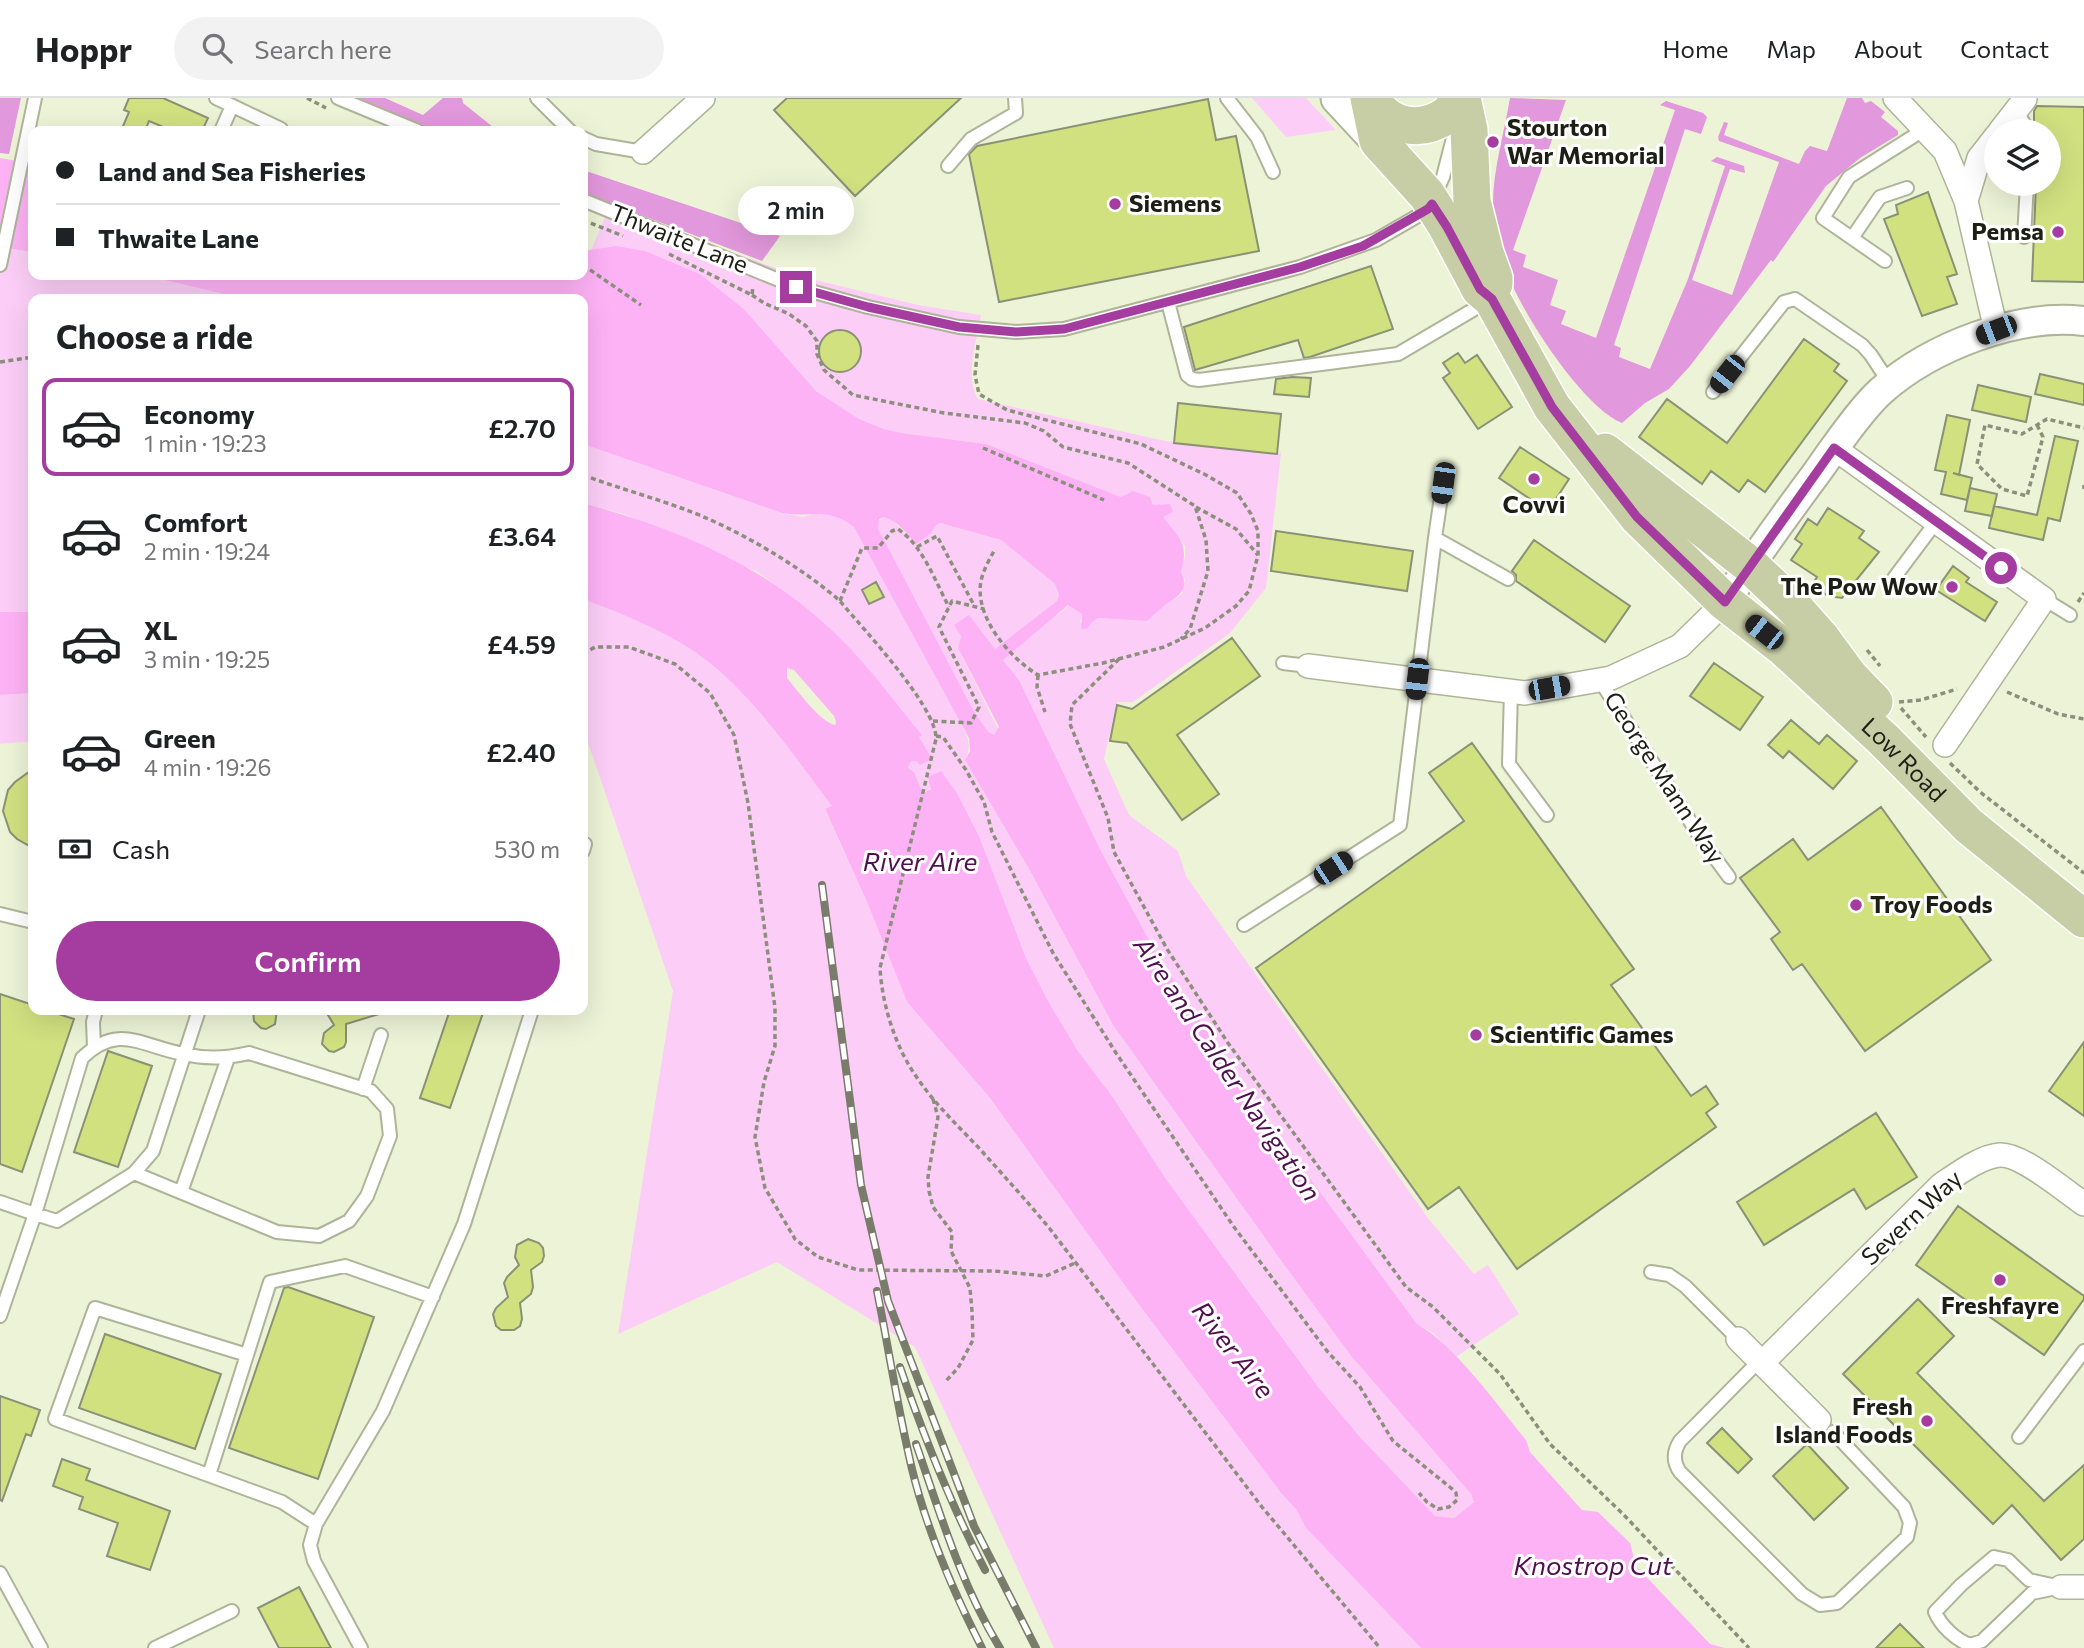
<!DOCTYPE html>
<html lang="en">
<head>
<meta charset="utf-8">
<style>
	:root { --surface:#fff; --page:#f2f2f2; --text:#202124; --muted:#757577; --line:#e0e0e0; --accent:#a53da0 }
	body { margin:0; font-family:Commissioner,sans-serif; background:var(--page); color:var(--text); height:100vh; display:flex; flex-direction:column; font-size:26px; white-space:nowrap }
	* { box-sizing:border-box; margin:0 }
	p { font-size:23px; color:var(--muted) }
	.icon { flex:none; width:38px; height:38px; fill:none; stroke:currentColor; stroke-width:2; stroke-linecap:round; stroke-linejoin:round }
	.map { position:relative; flex:1; overflow:hidden }
	.sheet { position:absolute; left:28px; top:196px; width:560px; height:721px; display:flex; flex-direction:column; background:var(--surface); border-radius:14px; box-shadow:0 7px 28px #0002 }
	.sheet>* { flex:none }
	.banner { position:absolute; left:28px; top:28px; width:560px; height:154px; border-radius:14px; box-shadow:0 7px 28px #0002; display:grid; align-content:center; height:154px; padding:0 28px; background:var(--surface) }
	.controls { position:absolute; left:1984px; top:21px; display:grid; gap:14px }
	.controls a { display:grid; place-items:center; width:77px; height:77px; border-radius:50%; background:var(--surface); box-shadow:0 7px 28px #0002; font-size:35px }
	.end { position:absolute; width:32px; height:32px; margin:-16px; border:9px solid #a53da0; background:#fff; box-shadow:0 0 0 4px #fff }
	.from { border-radius:50% }
	.bubble { position:absolute; height:49px; border-radius:24px; background:var(--surface); box-shadow:0 7px 28px #0002; font-size:23px; font-weight:600; line-height:49px; text-align:center }
	.car { position:absolute; width:21px; height:42px; margin:-21px -10px; border-radius:9px; box-shadow:0 0 5px 2px #0007; background:linear-gradient(#222 24%,#8ab4d8 0 40%,#222 0 76%,#8ab4d8 0 86%,#222 0) }
	.banner b { display:flex; align-items:center; gap:24px; height:66px; font-size:26px }
	.banner b+b { border-top:2px solid var(--line) }
	.banner i { width:18px; height:18px; background:var(--text) }
	ul { padding:0; list-style:none }
	li { display:flex; align-items:center; gap:21px; height:98px; margin:0 14px 10px; padding:0 14px; border:4px solid transparent; border-radius:14px }
	li div { flex:1 }
	li b { display:block; font-size:26px }
	li em { font-style:normal; font-weight:600 }
	li.on { border-color:var(--accent) }
	li>.icon { width:63px; height:63px; stroke-width:1.5 }
	h2 { padding:0 28px; font-size:32px; line-height:84px }
	.pay { display:flex; align-items:center; gap:18px; height:77px; padding:0 28px; font-size:26px }
	.pay p { margin-inline-start:auto }
	.action { display:flex; gap:14px; margin-top:auto; padding:14px 28px }
	.action a { flex:1; height:80px; border-radius:42px; background:var(--accent); color:#fff; font-size:28px; font-weight:600; line-height:80px; text-align:center }
	header { display:flex; align-items:center; gap:42px; box-sizing:border-box; height:98px; padding:0 35px; background:var(--surface); border-bottom:2px solid var(--line) }
	header strong { font-size:33px }
	nav { display:flex; gap:38px; margin-inline-start:auto; font-size:24px }
	.search { width:490px; height:63px; background:var(--page); display:flex; align-items:center; gap:18px; box-sizing:border-box; padding:0 24px; border-radius:38px; color:var(--muted); font-size:26px }
	.map>svg:first-child { display:block }
</style>
</head>
<body>
<header>
<strong>Hoppr</strong>
<div class="search"><svg class="icon" aria-label="search" viewBox="0 0 24 24"><circle cx="10" cy="10" r="6"/><path d="M15 15l6 6"/></svg>Search here</div>
<nav><a>Home</a><a>Map</a><a>About</a><a>Contact</a></nav>
</header>
<div class="map">
<svg width="2084" height="1550" viewBox="0 0 2084 1550">
	<rect width="100%" height="100%" fill="#edf3d7"/>
	<path fill="#fccef7" d="M1252 0H1306L1336 32 1286 39Z
		M609 110 795 177 918 207 981 217C977 242 964 278 978 301L1165 343 1281 355 1266 490 1230 535 1133 604H1117L1104 661 1129 717 1178 753 1186 778 1428 1120 1474 1176 1488 1167 1519 1216 1456 1259 1433 1235 1417 1226 1251 1000 1155 853 1101 753 1019 582 988 544 961 538 958 550 999 633 994 638 991 637 958 621C967 636 973 646 965 662L1029 771 1113 927 1285 1168 1351 1258 1471 1396 1474 1404 1454 1420 1435 1418 1360 1339 1319 1290 1166 1081 1112 998 1078 953 1048 903 1026 860 979 738 957 695 940 673 931 690 925 694 921 691 914 675 908 670 911 662 931 661 816 519 758 474 624 416 583 405V346L782 415 803 419 813 416 826 417 842 419 855 429 878 431V423L884 419 892 422 911 441 940 425 1001 442 1055 486 1059 497 1057 503 1050 510 1057 517 1069 507 1082 516 1080 525 1098 520 1147 523 1163 508 1182 496 1185 482 1181 474 1185 459V448L1153 407 1121 399 986 346 902 335 884 331 859 321 816 293 744 211 700 176 616 148 591 152Z
		M0 149 33 154V177H143L245 201H33V514H0Z
		M583 501C627 518 674 536 711 566 759 607 794 658 833 708L825 712 867 804 907 904 990 1000 1131 1196 1281 1395 1296 1411 1306 1430 1421 1550H1054L915 1249 777 1164 618 1236 673 893 583 630Z
		M33 595V643L0 646V597Z"/>
	<path fill="#e298dc" d="M0 0H21L9 56 0 55Z
		M355 0H385L423 17 443 0H462L463 5 498 33H427Z
		M1510 0 1566 2 1513 152 1526 157 1523 169 1558 182 1550 207 1566 213 1561 226 1596 240 1675 12 1660 7 1666 3 1703 15 1707 19 1701 36 1685 31 1614 247 1621 250 1619 259 1650 271 1688 181 1725 68 1711 63 1717 59 1744 68 1745 75 1730 71 1692 182 1732 197 1779 64 1719 43 1718 39 1724 24 1728 25 1724 37 1799 66 1805 53 1810 48 1827 53 1847 0H1862L1865 5 1871 3 1885 14 1881 19 1898 33V37L1860 60 1826 88 1773 164 1771 162 1690 268 1669 291 1645 305 1622 325C1582 309 1518 210 1505 169 1499 151 1494 130 1493 111 1492 75 1504 36 1510 0Z
		M583 72 780 138 762 163 583 95Z"/>
	<path fill="#fdb2f6" fill-rule="evenodd" d="M0 60 33 66V154L0 149Z
		M616 148 645 153 700 176 744 211 816 293 859 321 884 331 902 335 986 346 1121 399 1133 393 1150 399 1153 407 1170 406 1173 414 1163 419C1180 441 1189 445 1181 474 1190 492 1179 497 1165 507 1159 512 1153 518 1147 523L1098 520 1092 524 1087 531H1081L1082 516 1068 507 1003 562 1019 582 1101 753 1155 853 1251 1000 1417 1226C1455 1247 1497 1307 1526 1342L1530 1354 1582 1412 1598 1414 1630 1445 1636 1468 1710 1546 1725 1550H1421L1306 1430 1296 1411 1281 1395 1131 1196 990 1000 907 904 867 804 825 711 832 708C794 658 759 606 711 566 674 536 627 518 583 501V405C690 434 782 475 857 558 880 583 900 611 922 637L919 639 932 661 920 667 917 663H911L908 670 914 674 921 691 925 694 931 691 928 679 941 673 957 695 979 738 1026 860 1048 903 1078 953 1112 998 1166 1081 1319 1290 1360 1339 1435 1418 1454 1420 1474 1404 1471 1396 1351 1258 1285 1168 1113 927 1029 771 965 662 970 653 969 640 854 429C829 409 811 420 782 415L583 346V201H245L143 177H583V153ZM884 419C899 424 906 435 916 446L931 435 935 428 940 425 1001 442 1055 486 1059 497 1057 503 995 551 969 517 954 527 961 538 958 550 999 629 994 637 988 634 973 612 884 442 878 431 879 421ZM787 570 794 572 834 618 836 624 835 627C820 624 797 592 787 580Z
		M0 514H33V595L0 597Z"/>
	<path fill="#d1e180" stroke="#8b9076" stroke-width="2" d="M129 0H163L208 20 202 33H173L149 23 145 33H121L129 14 124 12Z
		M787 0H961L855 98 774 12Z
		M1208 1 1216 42 1236 38 1259 153 999 204 969 56 977 48Z
		M2037 8 2084 9V184L2032 183 2036 86H2049V33H2038L2034 24V13Z
		M1928 94 1957 176 1947 179 1957 206 1922 218 1884 121 1898 116 1896 107Z
		M1371 168 1393 231 1310 259 1304 260 1298 242 1195 272 1184 229Z
		M819 253a21 21 0 1 1 42 0a21 21 0 1 1-42 0Z
		M1804 241 1839 266 1834 273 1847 283 1765 394 1748 382 1739 394 1711 373 1702 386 1639 339 1667 301 1727 345Z
		M1458 255 1465 265 1477 257 1512 309 1478 331 1443 280 1450 275 1443 265Z
		M2040 276 2084 286V307L2035 296Z
		M1292 279 1311 280 1309 299 1274 296 1276 281Z
		M1978 287 2031 299 2026 324 1972 312Z
		M1178 305 1281 316 1277 356 1174 345Z
		M1947 317 1970 322 1959 377 1953 375 1972 380 1967 402 1941 396 1946 374 1935 372Z
		M2055 338 2078 343 2060 423 2048 420 2043 442 1989 430 1994 408 2037 417Z
		M1520 349 1569 381 1548 413 1499 380Z
		M1970 390 1997 396 1992 418 1965 413Z
		M1828 410 1864 433 1859 440 1879 454 1842 500 1828 498 1812 487 1817 479 1791 462 1802 446 1795 441 1808 421 1817 427Z
		M1276 433 1413 453 1407 493 1271 473Z
		M1534 442 1630 508 1605 544 1516 483V477L1512 473Z
		M1953 468 1969 480 1966 484 1997 504 1985 523 1936 492Z
		M876 484 884 499 869 506 862 492Z
		M1232 540 1260 578 1177 637 1219 696 1182 722 1127 645 1110 643 1117 607 1132 611Z
		M1714 565 1763 599 1740 632 1690 598Z
		M1791 622 1819 646 1827 637 1857 663 1833 691 1789 653 1783 660 1768 647Z
		M1472 645 1634 871 1611 887 1691 998 1706 988 1718 1006 1706 1015 1716 1029 1517 1171 1459 1089 1428 1111 1256 870 1464 723 1429 675Z
		M33 671V750L17 741 10 734 3 713 8 692 15 684Z
		M1881 709 1991 862 1865 953 1802 866 1793 872 1771 841 1780 834 1740 780 1793 741 1808 762Z
		M0 896 33 907V912H46L74 921 22 1074 0 1066Z
		M253 912H277L275 926 266 931 261 930 254 923Z
		M325 912H378L379 916 346 926V944L344 949 334 954 329 953 322 946 324 935 334 927Z
		M450 912H484L450 1010 420 1000Z
		M2084 944V1018L2049 993Z
		M108 953 152 968 118 1069 74 1054Z
		M1876 1015 1917 1079 1866 1111 1854 1091 1764 1147 1737 1104Z
		M1958 1108 2084 1198V1201L2044 1257 1916 1167Z
		M528 1141 539 1145 543 1150 544 1158 542 1164 531 1172 533 1189 531 1196 520 1205 522 1221 520 1228 514 1232H501L496 1228 493 1216 496 1210 508 1199 504 1185 507 1179 519 1167 515 1159 517 1147Z
		M288 1189 374 1219 318 1381 229 1350 284 1190Z
		M1918 1201 1954 1238 1917 1275 2044 1403 2084 1367V1441L2061 1462 2012 1407 1993 1426 1843 1276Z
		M105 1236 221 1276 195 1351 79 1310Z
		M0 1298 40 1312 31 1338 26 1336 2 1403 0 1402Z
		M1722 1330 1752 1361 1738 1375 1707 1345Z
		M1807 1346 1848 1390 1814 1422 1773 1378Z
		M62 1361 90 1371 86 1382 170 1413 150 1472 107 1458 118 1425 79 1411 83 1399 53 1388Z
		M299 1489 331 1550H279L258 1510Z
		M1900 1526 1924 1550H1876Z"/>
	<g fill="none" stroke-linecap="round" stroke-linejoin="round">
		<g stroke="#afb499" stroke-width="16">
			<path id="service" d="M216 0 281 31
				M338 0 418 33
				M537 0 570 33
				M1227 0 1257 39 1273 74
				M2016 13 2029 33
				M221 33 232 8
				M583 40 596 46 643 54
				M948 68 971 41 1016 15 1015 0
				M583 102 796 189 868 209 959 229 1016 234 1064 231 1300 169 1376 142 1428 112 1443 79 1454 36
				M2024 139 2027 86
				M1852 140 1880 99 1907 90
				M1885 163 1823 120 1849 79 1925 31
				M0 167 35 0
				M1168 204 1187 277 1192 281 1199 282 1398 256 1488 203
				M1713 294 1784 204 1795 201 1862 247 1871 257 1890 286
				M1435 440 1443 385
				M1894 480 1936 424
				M2044 501 2070 517
				M1283 565 1308 568
				M1599 581 1704 745 1729 779
				M1511 593 1509 666 1547 717
				M583 753 585 746
				M0 816 33 824
				M1244 827 1400 727 1435 440 1508 481
				M94 949 93 924 96 912
				M363 991 381 937
				M134 1075 277 1134 319 1138 349 1123 367 1098 390 1038 387 1011 371 993 249 955C228 960 205 961 184 956 142 949 119 924 82 960L35 1116 57 1123 134 1075 153 1053 199 912
				M181 1094 228 960
				M0 1104 35 1116 0 1218
				M1651 1174 1669 1177 1685 1188 1738 1241
				M247 1257 95 1210 55 1321 282 1404 316 1426
				M1760 1262 1680 1343C1673 1354 1673 1364 1680 1374L1802 1496 1820 1507 1837 1505 1907 1439 1910 1425 1904 1409 1833 1334
				M2019 1339 2084 1253
				M209 1377 270 1184 345 1168 433 1199
				M1994 1459 2008 1462 2029 1482 2061 1489 2032 1495 1982 1543 1970 1547C1956 1542 1941 1528 1935 1514L1961 1487Z
				M0 1475 41 1550
				M155 1550 232 1513
				M361 1550 314 1463 310 1447 316 1426 383 1313 464 1126 532 912"/>
		</g>
		<g stroke="#afb499" stroke-width="26">
			<path id="minor" d="M1895 0 1945 53 1966 103 1996 232
				M2000 33 2025 1
				M643 54 703 0
				M1966 103 1979 60 1997 37
				M1834 350 2044 501 1945 647
				M1308 568 1525 595 1611 580 1680 548 1725 504
				M1738 1241 1819 1322
				M1762 1265 1941 1087C1956 1077 1981 1058 2000 1057 2022 1056 2065 1093 2084 1106
				M2061 1489H2084"/>
		</g>
		<g stroke="#afb499" stroke-width="32">
			<path id="tertiary" d="M1725 504C1755 459 1786 416 1818 373 1834 350 1861 311 1881 293 1931 249 2017 215 2084 223"/>
		</g>
		<g stroke="#afb499" stroke-width="37">
			<path id="secondary" d="M1338 0 1378 43"/>
		</g>
		<g stroke="#fff" stroke-width="40">
			<g id="primary">
				<path id="s1" d="M1369 0 1378 43 1427 97 1447 129 1480 191 1492 201 1552 309 1638 419 1725 504 1784 550 1884 642 1969 728 2084 821"/>
				<path d="M1371 0C1386 29 1420 36 1447 17 1452 13 1456 5 1461 0"/>
				<path d="M1462 0 1469 32 1472 103 1485 155 1494 180V186"/>
				<path d="M1605 354 1750 467 1791 506 1821 540 1849 578 1874 604"/>
			</g>
		</g>
		<path stroke="#8b8f7c" stroke-width="3.5" stroke-dasharray="5 3.5" stroke-linecap="butt" d="M307 0 326 10
			M583 122 623 138
			M669 156 752 197 753 188
			M583 167 641 207
			M752 197 764 205 789 216 806 228 817 243V256L824 272 853 297 944 315 1025 325 1044 333 1063 349 1128 365 1195 408 1206 442 1208 473 1190 531 1181 541
			M978 247 975 277 979 296 1007 312 1141 346 1206 377 1237 395 1251 416 1258 433V457L1249 493 1236 508 1205 530 1164 549 1103 565 1038 577C1010 560 974 519 981 483 983 473 989 462 994 453
			M0 264 33 259
			M2037 327 2043 339 2027 398 2002 391 1977 366 1985 327 2022 336 2047 321 2084 330
			M983 350 1104 402
			M583 377C615 389 648 398 681 410 732 428 799 467 840 503 863 531 937 609 936 641L880 870C882 907 896 951 918 981 935 1006 958 1028 979 1050 1003 1077 1027 1103 1050 1131L1262 1409 1380 1550
			M2084 387V391
			M1196 409 1236 431 1258 457
			M917 449 937 438 975 509
			M840 503 862 450H878L892 433 898 431C923 448 935 483 949 509
			M2078 504 2084 495
			M1867 552 1880 568
			M583 556 595 549H629L675 566 710 595 734 637 748 705 775 910V948L764 984 755 1039 765 1090 795 1141 818 1159 858 1172 994 1173 1046 1178 1075 1165
			M1119 561 1072 607 1070 626 1108 720 1114 754 1167 851 1228 945 1406 1189 1433 1209 1500 1276 1550 1346 1624 1417 1749 1550
			M1038 577 1037 589 1045 614
			M2007 594 2058 616 2084 621
			M1899 604 1921 602 1957 591
			M1901 610 1926 639
			M933 623 971 625 979 609 939 529 952 503 984 511
			M936 638 943 639 966 672 984 704 992 734 1053 855 1116 955 1234 1129 1327 1253 1360 1289 1393 1343 1451 1390 1456 1395 1457 1402 1449 1409 1438 1411 1427 1404 1419 1395
			M1950 665 1980 694 2084 775
			M933 1001 938 1019 928 1079 929 1093 933 1109 952 1134 951 1153 970 1190 972 1213 973 1242 958 1270 945 1284"/>
		<use href="#service" stroke="#fff" stroke-width="12"/>
		<use href="#minor" stroke="#fff" stroke-width="23"/>
		<use href="#tertiary" stroke="#fff" stroke-width="28"/>
		<use href="#secondary" stroke="#fff" stroke-width="33"/>
		<use href="#primary" stroke="#c7cea6" stroke-width="37"/>
		<g stroke="#797c6a" stroke-width="8">
			<path id="rail" d="M822 787 861 1087 888 1203 974 1428 1036 1550
				M877 1193C889 1252 898 1312 912 1371 927 1433 953 1493 982 1550
				M900 1269C924 1339 951 1407 985 1472
				M916 1346C940 1415 961 1487 1000 1550"/>
		</g>
		<use href="#rail" stroke="#fff" stroke-width="5" stroke-dasharray="16" stroke-linecap="butt"/>
	</g>
	<g fill="none" stroke-linecap="round" stroke-linejoin="round">
		<path stroke="#a53da0" stroke-width="9" d="M796 189 868 209 959 229 1016 234 1064 231 1300 169 1363 148 1428 111 1432 106 1447 129 1480 191 1492 201 1552 309 1637 419 1725 504 1834 350 2001 470"/>
	</g>
	<g fill="#a53da0" stroke="#fff" stroke-width="2.5">
		<circle cx="1493" cy="44" r="7"/>
		<circle cx="1115" cy="106" r="7"/>
		<circle cx="2058" cy="134" r="7"/>
		<circle cx="1534" cy="381" r="7"/>
		<circle cx="1952" cy="489" r="7"/>
		<circle cx="1856" cy="807" r="7"/>
		<circle cx="1476" cy="937" r="7"/>
		<circle cx="2000" cy="1182" r="7"/>
		<circle cx="1927" cy="1323" r="7"/>
	</g>
	<g text-anchor="middle" stroke-width="6" stroke-linejoin="round" paint-order="stroke">
		<g font-size="24" font-weight="bold" fill="#1d1f15" stroke="#fff" text-anchor="start">
			<text x="1507" y="38">Stourton<tspan x="1507" dy="28">War Memorial</tspan></text>
			<text x="1129" y="114">Siemens</text>
			<text x="2044" y="142" text-anchor="end">Pemsa</text>
			<text x="1534" y="415" text-anchor="middle">Covvi</text>
			<text x="1938" y="497" text-anchor="end">The Pow Wow</text>
			<text x="1870" y="815">Troy Foods</text>
			<text x="1490" y="945">Scientific Games</text>
			<text x="2000" y="1216" text-anchor="middle">Freshfayre</text>
			<text x="1913" y="1317" text-anchor="end">Fresh<tspan x="1913" dy="28">Island Foods</tspan></text>
		</g>
		<g font-size="24" fill="#1d1f15" stroke="#fff">
			<text transform="translate(679 141) rotate(22)" y="8">Thwaite Lane</text>
			<text dy="8" stroke="none"><textPath href="#s1" startOffset="864">Low Road</textPath></text>
			<text transform="translate(1664 680) rotate(57)" y="8">George Mann Way</text>
			<text transform="translate(1912 1120) rotate(-43)" y="8">Severn Way</text>
		</g>
		<g font-size="26" font-style="italic" fill="#500f4e" stroke="#fff">
			<text x="920" y="773">River Aire</text>
			<text transform="translate(1227 971) rotate(56)" y="9">Aire and Calder Navigation</text>
			<text transform="translate(1233 1252) rotate(52)" y="9">River Aire</text>
			<text x="1593" y="1477">Knostrop Cut</text>
		</g>
	</g>
</svg>
<div class="controls">
<a><svg class="icon" aria-label="layers" viewBox="0 0 24 24"><path d="M12 4l9 5-9 5-9-5zM3 14l9 5 9-5"/></svg></a>
</div>
<i class="end from" style="left:2001px;top:470px"></i>
<i class="end" style="left:796px;top:189px"></i>
<div class="bubble" style="left:738px;top:88px;width:116px">2 min</div>
<i class="car" style="left:1996px;top:232px;rotate:249deg"></i>
<i class="car" style="left:1727px;top:276px;rotate:218deg"></i>
<i class="car" style="left:1443px;top:385px;rotate:188deg"></i>
<i class="car" style="left:1764px;top:534px;rotate:308deg"></i>
<i class="car" style="left:1417px;top:581px;rotate:187deg"></i>
<i class="car" style="left:1549px;top:590px;rotate:80deg"></i>
<i class="car" style="left:1333px;top:770px;rotate:57deg"></i>
<div class="banner">
<b><i class="from"></i>Land and Sea Fisheries</b>
<b><i></i>Thwaite Lane</b>
</div>
<section class="sheet">
<h2>Choose a ride</h2>
<ul>
<li class="on"><svg class="icon" aria-label="car" viewBox="0 0 24 24"><path d="M5 17H2v-5l4-1 3-4h7l3 4 3 1v5h-3M9 17h6M6 11h13"/><circle cx="7" cy="17" r="2"/><circle cx="17" cy="17" r="2"/></svg><div><b>Economy</b><p>1 min · 19:23</p></div><em>£2.70</em></li>
<li><svg class="icon" aria-label="car" viewBox="0 0 24 24"><path d="M5 17H2v-5l4-1 3-4h7l3 4 3 1v5h-3M9 17h6M6 11h13"/><circle cx="7" cy="17" r="2"/><circle cx="17" cy="17" r="2"/></svg><div><b>Comfort</b><p>2 min · 19:24</p></div><em>£3.64</em></li>
<li><svg class="icon" aria-label="car" viewBox="0 0 24 24"><path d="M5 17H2v-5l4-1 3-4h7l3 4 3 1v5h-3M9 17h6M6 11h13"/><circle cx="7" cy="17" r="2"/><circle cx="17" cy="17" r="2"/></svg><div><b>XL</b><p>3 min · 19:25</p></div><em>£4.59</em></li>
<li><svg class="icon" aria-label="car" viewBox="0 0 24 24"><path d="M5 17H2v-5l4-1 3-4h7l3 4 3 1v5h-3M9 17h6M6 11h13"/><circle cx="7" cy="17" r="2"/><circle cx="17" cy="17" r="2"/></svg><div><b>Green</b><p>4 min · 19:26</p></div><em>£2.40</em></li>
</ul>
<div class="pay"><svg class="icon" aria-label="cash" viewBox="0 0 24 24"><path d="M3 7h18v10H3z"/><circle cx="12" cy="12" r="2"/></svg>Cash<p>530 m</p></div>
<div class="action"><a>Confirm</a></div>
</section>
</div>
</body>
</html>
